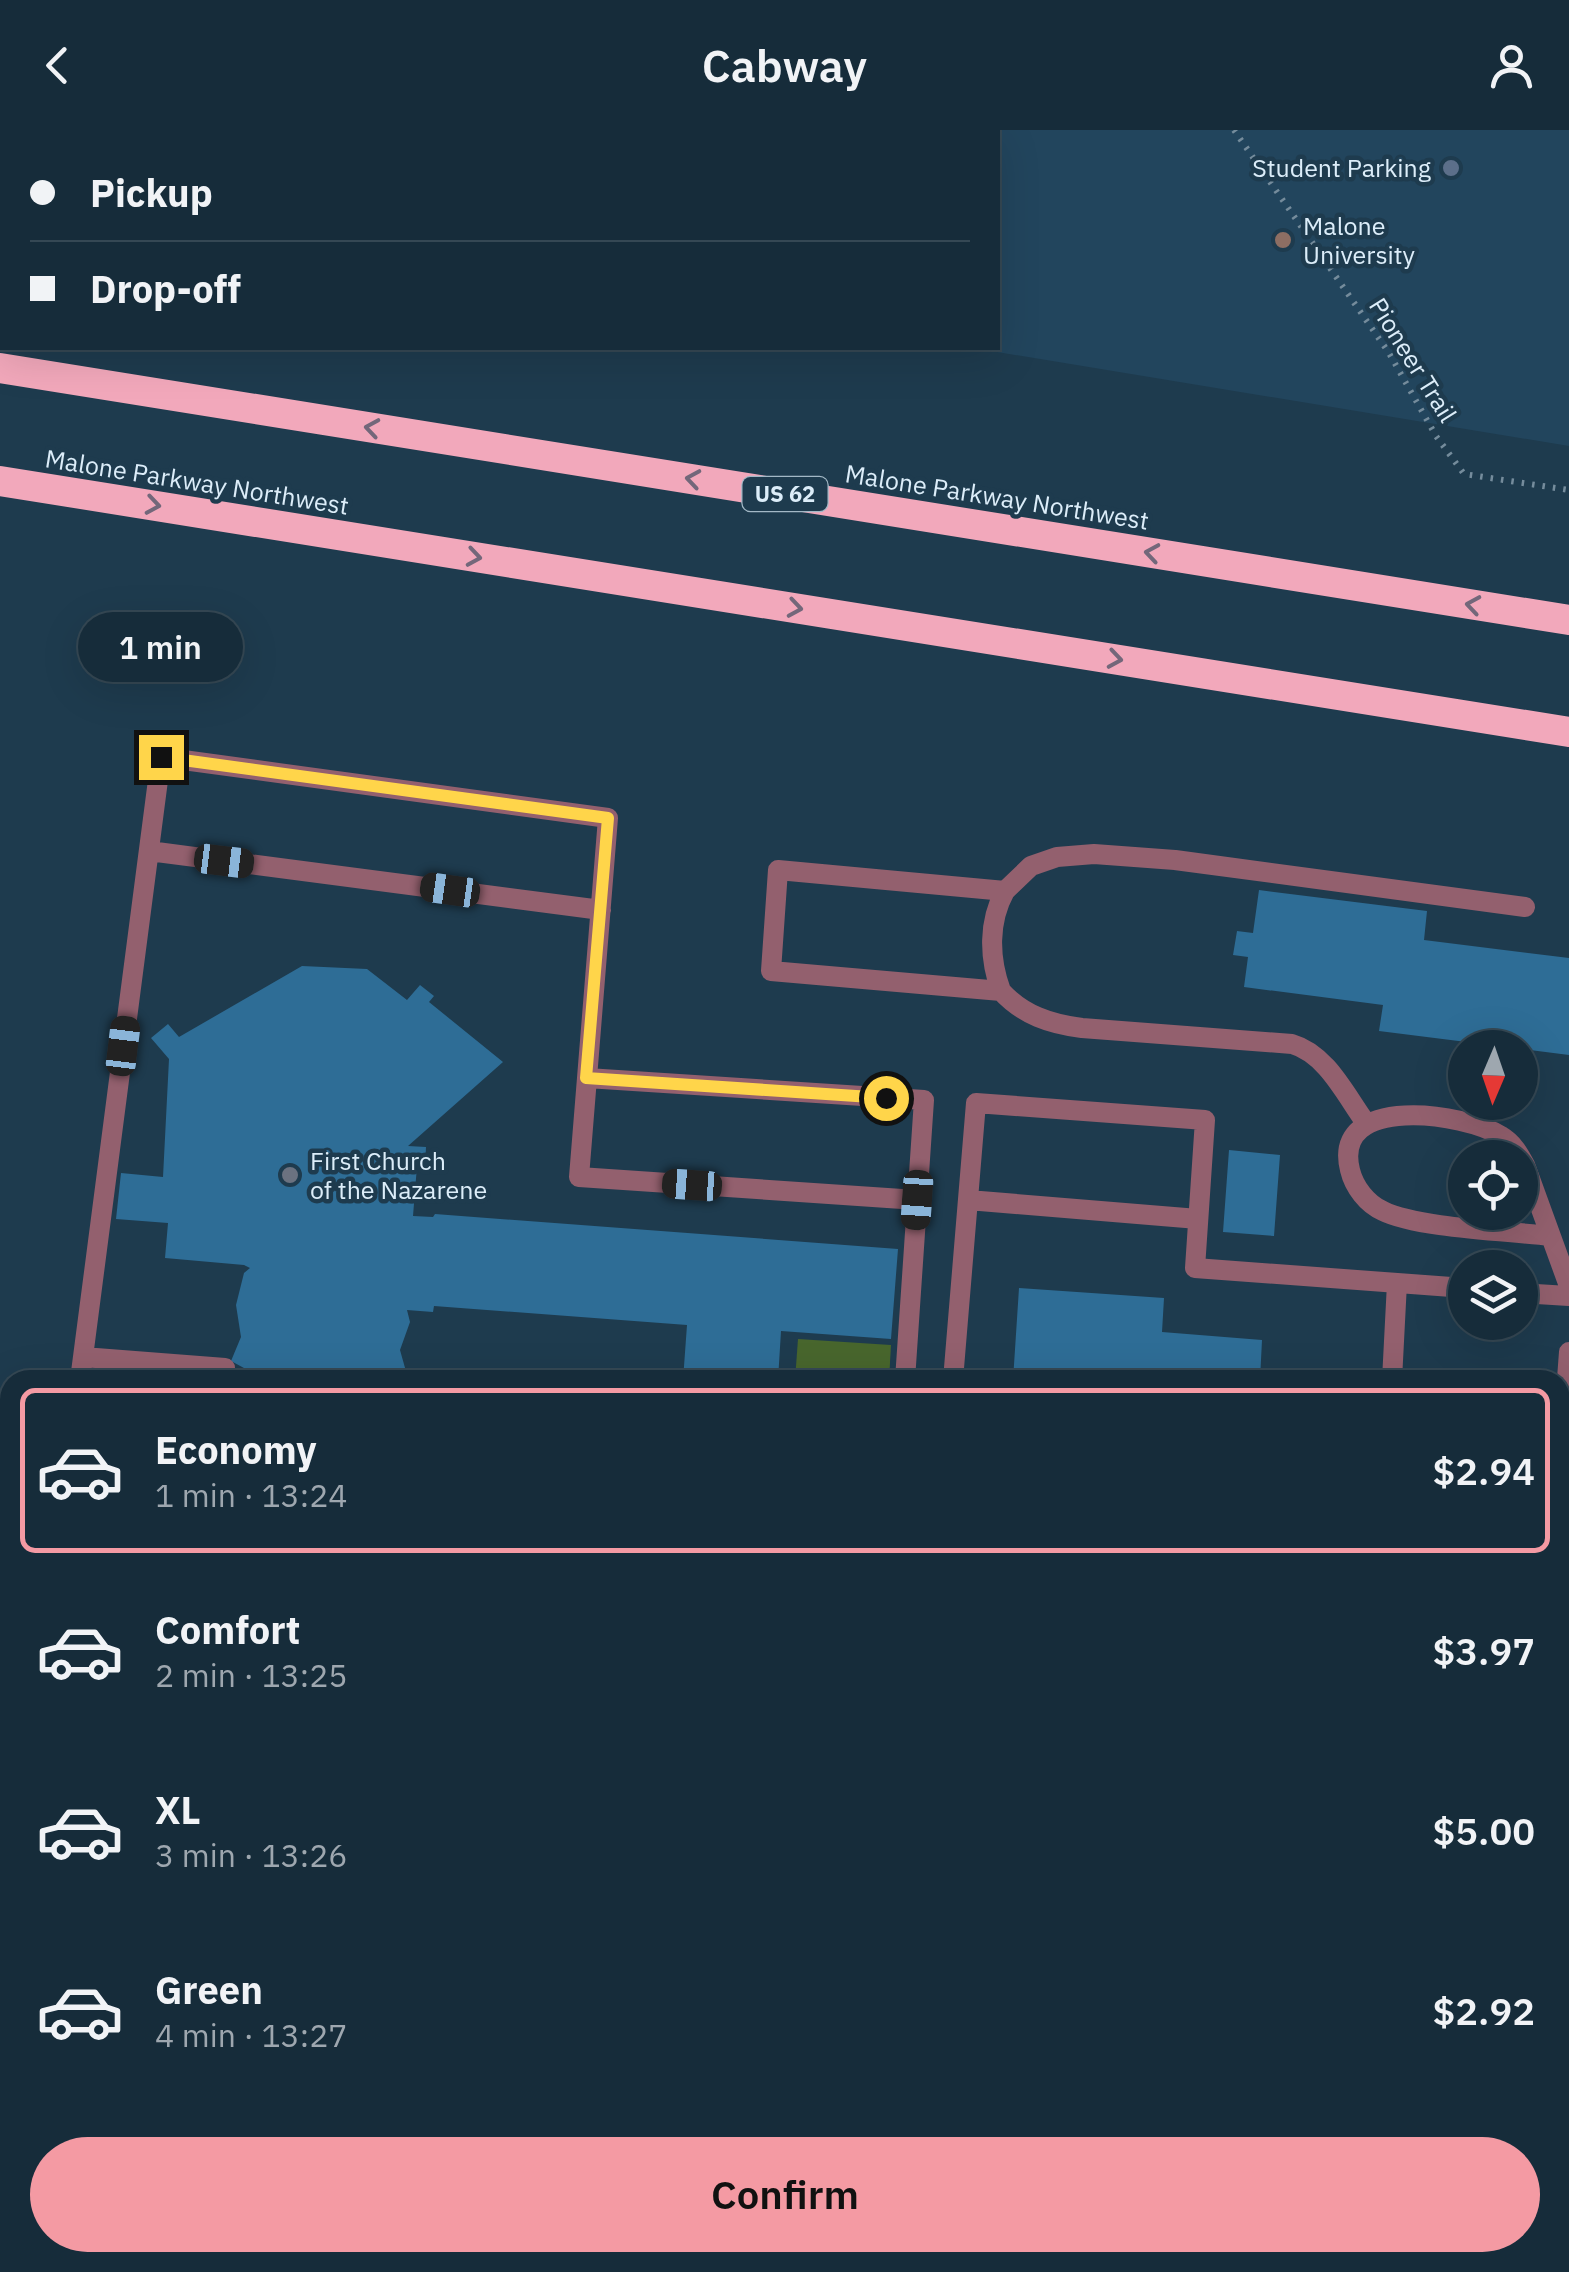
<!DOCTYPE html>
<html lang="en">
<head>
<meta charset="utf-8">
<style>
	:root { --surface:#162c3a; --page:#233845; --text:#f1f3f6; --muted:#9ea7af; --line:#354854; --accent:#f49aa3 }
	body { margin:0; font-family:"IBM Plex Sans",sans-serif; background:var(--page); color:var(--text); height:100vh; display:flex; flex-direction:column; font-size:38px; white-space:nowrap }
	* { box-sizing:border-box; margin:0 }
	p { font-size:32px; color:var(--muted) }
	.icon { flex:none; width:55px; height:55px; fill:none; stroke:currentColor; stroke-width:2; stroke-linecap:round; stroke-linejoin:round }
	.map { position:relative; flex:1; overflow:hidden }
	.side { position:absolute; left:0px; top:1240px; width:1570px; height:902px; display:flex; flex-direction:column; background:var(--surface); border-radius:30px 30px 0 0; box-shadow:0 10px 40px #0002,0 0 0 2px var(--line) }
	.side>* { flex:none }
	.top-card { position:absolute; left:0px; top:0px; width:1000px; height:220px; box-shadow:0 10px 40px #0002,0 0 0 2px var(--line); display:grid; align-content:center; height:220px; padding:0 30px; background:var(--surface) }
	.needle { width:65px; rotate:182deg }
	.controls { position:absolute; left:1448px; top:900px; display:grid; gap:20px }
	.controls a { display:grid; place-items:center; width:90px; height:90px; border-radius:50%; background:var(--surface); box-shadow:0 10px 40px #0002,0 0 0 2px var(--line); font-size:50px }
	.end { position:absolute; width:45px; height:45px; margin:-22px; border:12px solid #ffd54a; background:#111; box-shadow:0 0 0 5px #111 }
	.from { border-radius:50% }
	.bubble { position:absolute; height:70px; border-radius:35px; background:var(--surface); box-shadow:0 10px 40px #0002,0 0 0 2px var(--line); font-size:32px; font-weight:600; line-height:70px; text-align:center }
	.car { position:absolute; width:30px; height:60px; margin:-30px -15px; border-radius:12px; box-shadow:0 0 8px 2px #0007; background:linear-gradient(#222 24%,#8ab4d8 0 40%,#222 0 76%,#8ab4d8 0 86%,#222 0) }
	.top-card b { display:flex; align-items:center; gap:35px; height:95px; font-size:38px }
	.top-card b+b { border-top:2px solid var(--line) }
	.top-card i { width:25px; height:25px; background:var(--text) }
	ul { padding:18px 0 0; list-style:none }
	li { display:flex; align-items:center; gap:30px; height:165px; margin:0 20px 15px; padding:0 10px; border:5px solid transparent; border-radius:15px }
	li div { flex:1 }
	li b { display:block; font-size:38px }
	li em { font-style:normal; font-weight:600 }
	li.selected { border-color:var(--accent) }
	li>.icon { width:90px; height:90px; stroke-width:1.5 }
	.primary-button { display:flex; gap:20px; margin-top:auto; padding:20px 30px }
	.primary-button a { flex:1; height:115px; border-radius:60px; background:var(--accent); color:#111; font-size:40px; font-weight:600; line-height:115px; text-align:center }
	header { display:flex; justify-content:space-between; align-items:center; height:130px; padding:0 30px; background:var(--surface); font-size:45px; font-weight:600 }
	.map>svg:first-child { display:block }
</style>
</head>
<body>
<header><svg class="icon" aria-label="back" viewBox="0 0 24 24"><path d="M15 5l-7 7 7 7"/></svg>Cabway<svg class="icon" aria-label="person" viewBox="0 0 24 24"><circle cx="12" cy="8" r="4"/><path d="M4 21q1-7 8-7t8 7"/></svg></header>
<div class="map">
<svg width="1569" height="2142" viewBox="0 0 1569 2142">
	<rect width="100%" height="100%" fill="#1e3b4e"/>
	<path fill="#22455d" d="M199 0H1569V316L973 218H998V2Z"/>
	<path fill="#48662d" d="M798 1209 891 1215 889 1250H795Z"/>
	<path fill="#2e6d96" d="M1259 760 1427 781 1424 810 1569 828V925L1379 901 1383 875 1244 857 1248 827 1233 825 1237 801 1253 803Z
		M302 836 367 839 407 870 420 855 434 866 429 872 503 932 408 1016 426 1017 425 1037 417 1036 413 1086 433 1087 435 1084 898 1119 891 1209 781 1201 778 1250H683L687 1195 434 1176 433 1182 407 1180 410 1192 400 1220 407 1245 387 1250H266L231 1231 241 1207 236 1175 244 1143 250 1138 244 1135 165 1128 168 1093 116 1089 121 1043 163 1047 169 929 151 908 168 894 179 907Z
		M1229 1020 1280 1025 1274 1106 1223 1102Z
		M1019 1158 1164 1168 1162 1202 1262 1210 1260 1250H1013Z"/>
	<g fill="none" stroke-linecap="round" stroke-linejoin="round">
		<path stroke="#758c9c" stroke-width="6" stroke-dasharray="2.5 8" stroke-linecap="butt" d="M1234 0 1389 223 1436 306 1464 344 1569 360"/>
		<path stroke="#93606e" stroke-width="20" d="M149 721 601 780
			M1001 861C989 828 988 792 1005 761
			M587 948 579 1047 917 1070
			M1366 993C1346 966 1327 924 1292 914L1082 898C1050 894 1023 885 1001 861L771 841 778 740 1005 761 1031 736 1057 727 1094 724 1175 730 1525 777
			M968 1070 1198 1089
			M1550 1106C1509 1101 1417 1098 1383 1081 1367 1074 1354 1057 1350 1040 1331 963 1465 983 1501 1006 1513 1013 1519 1024 1525 1035L1569 1156
			M1520 1163 1569 1166
			M83 1227 225 1238
			M80 1250 161 627 608 688 587 948 924 970 905 1250
			M953 1250 976 973 1205 990 1195 1138 1465 1158
			M1353 1250H1389
			M1392 1250 1397 1153
			M1560 1342 1569 1222"/>
		<path stroke="#93606e" stroke-width="25" d="M1560 2122 1569 2121
			M1191 2142 1192 2132"/>
		<path stroke="#c5768c" stroke-width="25" d="M0 1481 10 1482
			M1560 1592 1569 1593
			M559 2142V2132"/>
		<path stroke="#f2a8bb" stroke-width="30" d="M0 238 1569 490
			M0 351 1569 602"/>
	</g>
	<defs><path id="oneway-chevron" d="M-2-3.5L2.5 0L-2 3.5" fill="none" stroke-width="1.6" stroke-linecap="round" stroke-linejoin="round" transform="scale(2.5)"/></defs>
	<g stroke="#73677a">
		<use href="#oneway-chevron" transform="translate(372 298) rotate(-171)"/>
		<use href="#oneway-chevron" transform="translate(693 349) rotate(-171)"/>
		<use href="#oneway-chevron" transform="translate(153 375) rotate(9)"/>
		<use href="#oneway-chevron" transform="translate(1152 423) rotate(-171)"/>
		<use href="#oneway-chevron" transform="translate(474 427) rotate(9)"/>
		<use href="#oneway-chevron" transform="translate(1473 475) rotate(-171)"/>
		<use href="#oneway-chevron" transform="translate(795 478) rotate(9)"/>
		<use href="#oneway-chevron" transform="translate(1115 529) rotate(9)"/>
	</g>
	<g fill="none" stroke-linecap="round" stroke-linejoin="round">
		<path stroke="#ffd54a" stroke-width="12" d="M161 627 608 688 586 948 886 968"/>
	</g>
	<circle fill="#5c6f8a" stroke="#1e3b4e" stroke-width="4" cx="1451" cy="38" r="10"/>
	<circle fill="#8d6e63" stroke="#1e3b4e" stroke-width="4" cx="1283" cy="110" r="10"/>
	<circle fill="#6b7280" stroke="#1e3b4e" stroke-width="4" cx="290" cy="1045" r="10"/>
	<g text-anchor="middle" stroke-width="9" stroke-linejoin="round" paint-order="stroke">
		<rect fill="#1e3b4e" stroke="#a3b8c6" stroke-width="2.5" x="742.5" y="347" width="85" height="34" rx="8"/>
		<g font-size="22" font-weight="bold" fill="#dcedf9">
			<text x="785" y="372">US 62</text>
		</g>
		<g font-size="25" fill="#dcedf9" stroke="#1e3b4e" text-anchor="start">
			<text x="1431" y="47" text-anchor="end">Student Parking</text>
			<text x="1303" y="105">Malone<tspan x="1303" dy="29">University</tspan></text>
			<text x="310" y="1040">First Church<tspan x="310" dy="29">of the Nazarene</tspan></text>
		</g>
		<g font-size="25" fill="#dcedf9" stroke="#1e3b4e">
			<text transform="translate(1413 230) rotate(58)" y="9">Pioneer Trail</text>
			<text transform="translate(197 352) rotate(9)" y="9">Malone Parkway Northwest</text>
			<text transform="translate(997 367) rotate(9)" y="9">Malone Parkway Northwest</text>
		</g>
	</g>
</svg>
<div class="controls">
<a><svg class="needle" viewBox="-14 -14 28 28"><path d="M0-13l5 13h-10z" fill="#e53935"/><path d="M0 13l5-13h-10z" fill="#9ea7af"/></svg></a>
<a><svg class="icon" aria-label="locate" viewBox="0 0 24 24"><circle cx="12" cy="12" r="6"/><path d="M12 2v4M12 18v4M2 12h4M18 12h4"/></svg></a>
<a><svg class="icon" aria-label="layers" viewBox="0 0 24 24"><path d="M12 4l9 5-9 5-9-5zM3 14l9 5 9-5"/></svg></a>
</div>
<i class="end from" style="left:886px;top:968px"></i>
<i class="end" style="left:161px;top:627px"></i>
<div class="bubble" style="left:78px;top:482px;width:165px">1 min</div>
<i class="car" style="left:224px;top:731px;rotate:97deg"></i>
<i class="car" style="left:450px;top:760px;rotate:278deg"></i>
<i class="car" style="left:123px;top:916px;rotate:7deg"></i>
<i class="car" style="left:692px;top:1055px;rotate:274deg"></i>
<i class="car" style="left:917px;top:1070px;rotate:184deg"></i>
<div class="top-card">
<b><i class="from"></i>Pickup</b>
<b><i></i>Drop-off</b>
</div>
<section class="side">
<ul>
<li class="selected"><svg class="icon" aria-label="car" viewBox="0 0 24 24"><path d="M5 17H2v-5l4-1 3-4h7l3 4 3 1v5h-3M9 17h6M6 11h13"/><circle cx="7" cy="17" r="2"/><circle cx="17" cy="17" r="2"/></svg><div><b>Economy</b><p>1 min · 13:24</p></div><em>$2.94</em></li>
<li><svg class="icon" aria-label="car" viewBox="0 0 24 24"><path d="M5 17H2v-5l4-1 3-4h7l3 4 3 1v5h-3M9 17h6M6 11h13"/><circle cx="7" cy="17" r="2"/><circle cx="17" cy="17" r="2"/></svg><div><b>Comfort</b><p>2 min · 13:25</p></div><em>$3.97</em></li>
<li><svg class="icon" aria-label="car" viewBox="0 0 24 24"><path d="M5 17H2v-5l4-1 3-4h7l3 4 3 1v5h-3M9 17h6M6 11h13"/><circle cx="7" cy="17" r="2"/><circle cx="17" cy="17" r="2"/></svg><div><b>XL</b><p>3 min · 13:26</p></div><em>$5.00</em></li>
<li><svg class="icon" aria-label="car" viewBox="0 0 24 24"><path d="M5 17H2v-5l4-1 3-4h7l3 4 3 1v5h-3M9 17h6M6 11h13"/><circle cx="7" cy="17" r="2"/><circle cx="17" cy="17" r="2"/></svg><div><b>Green</b><p>4 min · 13:27</p></div><em>$2.92</em></li>
</ul>
<div class="primary-button"><a>Confirm</a></div>
</section>
</div>
</body>
</html>
